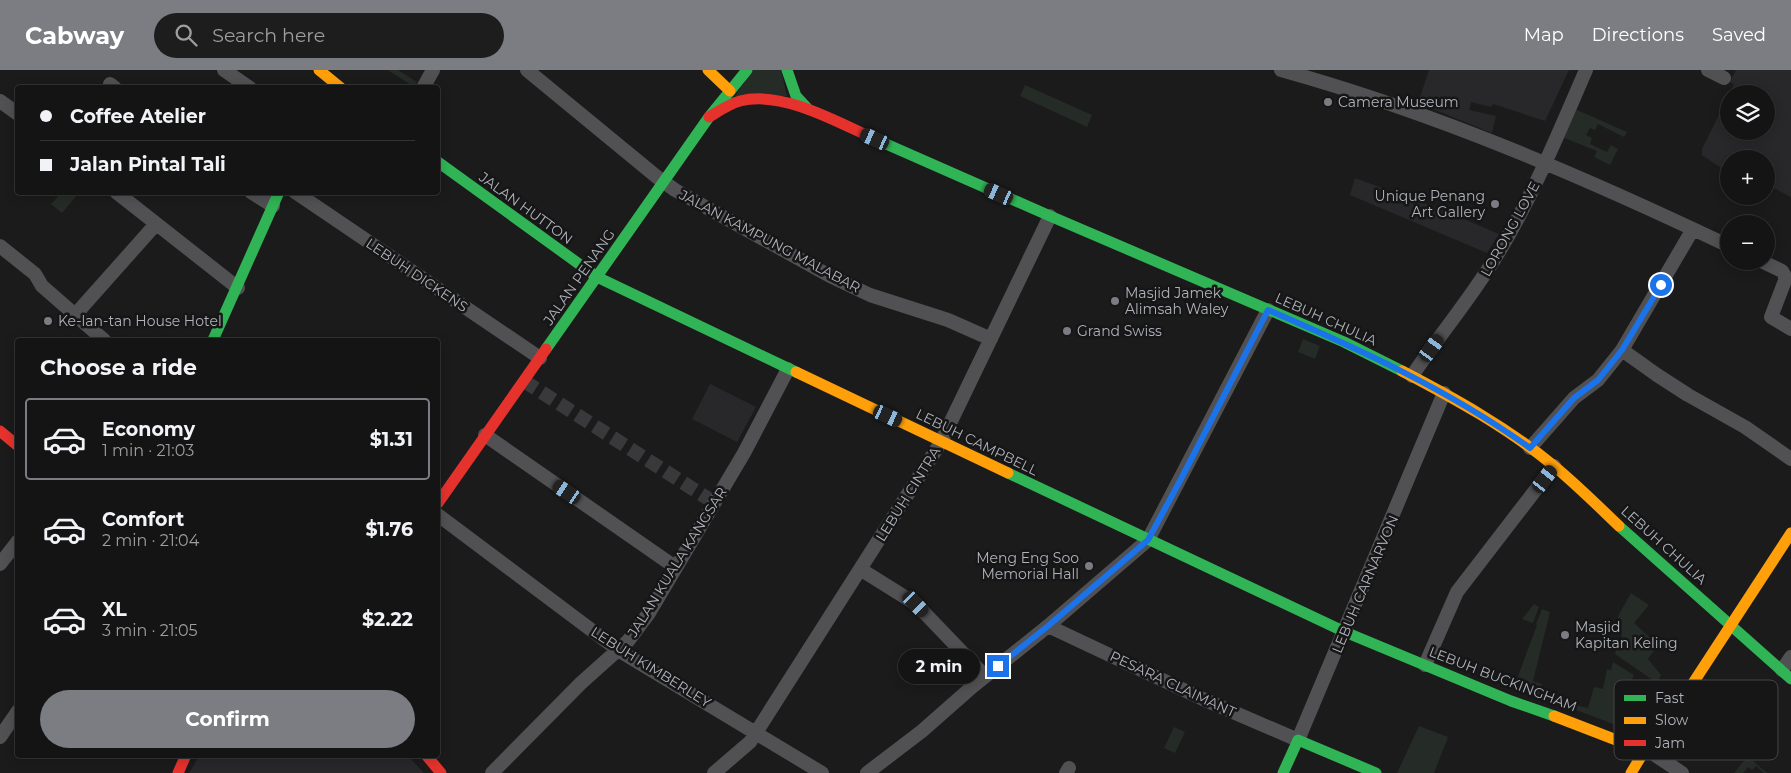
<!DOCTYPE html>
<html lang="en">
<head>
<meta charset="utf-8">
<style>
	:root { --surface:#141415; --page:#1d1d1e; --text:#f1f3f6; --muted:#9d9ea0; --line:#333334; --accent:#7b7d83 }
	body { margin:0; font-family:Montserrat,sans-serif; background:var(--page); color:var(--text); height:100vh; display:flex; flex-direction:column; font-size:19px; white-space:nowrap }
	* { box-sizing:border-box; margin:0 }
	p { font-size:16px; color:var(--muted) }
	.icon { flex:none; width:28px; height:28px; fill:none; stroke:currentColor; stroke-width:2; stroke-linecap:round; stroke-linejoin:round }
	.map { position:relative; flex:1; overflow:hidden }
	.side { position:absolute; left:15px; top:268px; width:425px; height:420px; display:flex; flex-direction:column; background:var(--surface); border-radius:5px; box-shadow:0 2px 12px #0003,0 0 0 1px var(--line) }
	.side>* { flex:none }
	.hud { position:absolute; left:15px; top:15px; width:425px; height:110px; border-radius:5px; box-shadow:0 2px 12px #0003,0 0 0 1px var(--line); display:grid; align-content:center; height:110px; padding:0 25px; background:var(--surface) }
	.tools { position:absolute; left:1720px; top:15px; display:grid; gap:10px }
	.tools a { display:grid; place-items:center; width:55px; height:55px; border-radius:50%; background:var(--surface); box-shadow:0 2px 12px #0003,0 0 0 1px var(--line); font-size:25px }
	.end { position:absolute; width:22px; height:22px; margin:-11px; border:6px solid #1a73e8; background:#fff; box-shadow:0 0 0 2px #fff }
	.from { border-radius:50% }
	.bubble { position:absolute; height:35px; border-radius:18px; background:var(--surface); box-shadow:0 2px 12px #0003,0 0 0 1px var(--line); font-size:16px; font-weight:700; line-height:35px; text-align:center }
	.car { position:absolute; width:15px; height:30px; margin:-15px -8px; border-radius:6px; box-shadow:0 0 4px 1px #0007; background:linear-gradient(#222 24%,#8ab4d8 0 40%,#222 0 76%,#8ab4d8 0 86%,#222 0) }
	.hud b { display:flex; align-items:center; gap:18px; height:48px; font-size:19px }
	.hud b+b { border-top:1px solid var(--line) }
	.hud i { width:12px; height:12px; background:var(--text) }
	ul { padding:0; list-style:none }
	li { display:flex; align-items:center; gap:15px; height:82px; margin:0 10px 8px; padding:0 15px; border:2px solid transparent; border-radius:5px }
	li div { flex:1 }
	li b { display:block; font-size:19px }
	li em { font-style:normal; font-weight:700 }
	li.selected { border-color:var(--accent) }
	li>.icon { width:45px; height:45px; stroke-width:1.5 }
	h2 { padding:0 25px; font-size:22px; line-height:60px }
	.cta { display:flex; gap:10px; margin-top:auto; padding:10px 25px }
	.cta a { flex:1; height:58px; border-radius:30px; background:var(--accent); color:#fff; font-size:20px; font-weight:700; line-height:58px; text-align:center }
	header { display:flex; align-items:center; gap:30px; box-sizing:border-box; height:70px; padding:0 25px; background:var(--accent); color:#fff }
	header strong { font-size:24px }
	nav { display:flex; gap:28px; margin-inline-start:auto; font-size:18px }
	.search { width:350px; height:45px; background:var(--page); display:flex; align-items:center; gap:12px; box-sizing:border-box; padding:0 18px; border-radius:28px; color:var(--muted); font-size:19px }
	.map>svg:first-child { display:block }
</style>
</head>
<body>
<header>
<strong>Cabway</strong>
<div class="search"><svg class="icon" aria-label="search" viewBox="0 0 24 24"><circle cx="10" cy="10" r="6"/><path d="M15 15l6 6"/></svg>Search here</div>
<nav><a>Map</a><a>Directions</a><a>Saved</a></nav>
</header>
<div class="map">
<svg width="1791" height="703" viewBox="0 0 1791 703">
	<rect width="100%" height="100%" fill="#1b1b1c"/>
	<path fill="#28282a" d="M1429 0H1569L1545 51 1493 34 1491 37 1471 32 1469 40 1496 46 1492 63 1418 33Z
		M1736 0H1791V127L1766 114V89H1729V101L1727 102 1702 85V79L1729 25V61H1766V24H1729L1734 14 1730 12Z
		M1355 108 1450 143 1499 164 1487 183 1350 125Z
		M710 314 756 337 737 372 692 349Z
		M200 685H407L424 703H189Z"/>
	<path fill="#252b26" d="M388 0H398L417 12 414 17Z
		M753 0H781L787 26H735Z
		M1025 15 1092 45 1087 57 1020 26Z
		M1575 39 1627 62 1624 67 1598 54 1595 60 1590 58 1586 65 1592 68 1590 74 1607 82 1611 75 1618 79 1610 95 1594 87 1597 81 1562 67Z
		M61 123H76L78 124 62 143 51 134Z
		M1303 269 1320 276 1315 289 1298 282Z
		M1631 523 1649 535 1634 553 1658 575 1648 589 1661 605 1657 613 1615 584 1618 570 1622 568 1618 546Z
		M1534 534 1539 537 1533 553 1522 549Z
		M1542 539 1550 542 1533 611 1542 614 1539 624 1552 629 1551 631 1514 617 1537 555 1536 554Z
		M1613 592 1634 605 1622 633 1642 641C1636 652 1634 656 1621 657L1558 633V631L1588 638 1594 617 1603 619 1607 599 1611 600Z
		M1419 656 1448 667 1434 703H1397Z
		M1174 657 1185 662 1175 683 1164 678Z
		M1747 690 1753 691 1767 703H1764L1756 696 1752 700 1748 697 1743 703H1734L1743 692Z"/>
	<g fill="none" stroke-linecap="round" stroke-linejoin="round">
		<path stroke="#39393c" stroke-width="14" stroke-dasharray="14 7" stroke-linecap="butt" d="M524 311 715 433"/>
		<path stroke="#515154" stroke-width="14" d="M224 0 250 18
			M527 0 657 107 675 120 830 206 870 225 948 250 991 269
			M1281 0C1436 43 1584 107 1729 176
			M1708 0 1724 8
			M110 14 115 18
			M423 18 433 0
			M0 31 18 44
			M116 122 238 218
			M251 122 273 136
			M295 122 540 288
			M0 176 35 204 42 216 104 270
			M1761 191 1782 201 1786 208 1771 247 1791 259
			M75 245 156 154
			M1622 280 1657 305 1688 325 1745 357 1791 389
			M1412 306C1440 264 1472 227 1497 185 1533 126 1559 62 1586 0
			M485 365 675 497
			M1530 378 1574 328 1598 310 1622 280 1693 159
			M438 445 618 580 822 703
			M0 494 18 471
			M860 499 916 534 985 606
			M1048 556 1203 629 1298 670 1444 323
			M1425 595 1457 522 1554 396
			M1782 600 1791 587
			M0 667 18 641
			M1655 685 1682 703
			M492 703 581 613 628 571 649 543 744 383 788 299
			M714 703 750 672 941 372 1050 146
			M867 703 922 661 972 617 1048 556 1148 470 1268 240
			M1066 703 1069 698"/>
		<path stroke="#30b455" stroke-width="11" d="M787 0 796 26 808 39
			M877 70 1050 146 1344 272 1402 301
			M438 92 597 207 796 302
			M213 270 279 122
			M546 279 709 47 747 0
			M1008 403 1345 562 1511 631 1554 646
			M1619 456 1791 609
			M1283 703 1298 670 1376 703"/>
		<path stroke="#ff9f0a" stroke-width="11" d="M319 0 341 18
			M708 0 730 21
			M1402 301C1454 328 1508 358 1554 396 1577 415 1598 436 1619 456
			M796 302 1008 403
			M1554 646 1624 673 1639 675 1651 670
			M1631 703 1651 670 1665 656 1791 463"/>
		<path stroke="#e5322d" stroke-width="11" d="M709 47C719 41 729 34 740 31 783 20 839 53 877 70
			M0 361 18 376
			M438 433 546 279
			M426 685 441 703
			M178 703 186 685"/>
	</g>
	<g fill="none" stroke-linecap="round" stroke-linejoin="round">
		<path stroke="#1a73e8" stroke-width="6" d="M998 596 1048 556 1148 470 1181 409 1268 240C1359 279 1449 320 1530 378L1574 328 1598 310 1622 280 1661 215"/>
	</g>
	<g fill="#7b7d83" stroke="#161617" stroke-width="2">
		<circle cx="1328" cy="32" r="5"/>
		<circle cx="1495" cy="134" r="5"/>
		<circle cx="1115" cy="231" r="5"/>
		<circle cx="48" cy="251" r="5"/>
		<circle cx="1067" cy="261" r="5"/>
		<circle cx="1089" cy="496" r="5"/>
		<circle cx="1565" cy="565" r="5"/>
	</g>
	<g text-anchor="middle" stroke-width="5" stroke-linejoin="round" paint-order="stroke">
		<g font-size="14" fill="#afb2ba" stroke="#161617" text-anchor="start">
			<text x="1338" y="37">Camera Museum</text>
			<text x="1485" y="131" text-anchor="end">Unique Penang<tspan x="1485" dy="16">Art Gallery</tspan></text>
			<text x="1125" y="228">Masjid Jamek<tspan x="1125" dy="16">Alimsah Waley</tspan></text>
			<text x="58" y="256">Ke-lan-tan House Hotel</text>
			<text x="1077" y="266">Grand Swiss</text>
			<text x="1079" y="493" text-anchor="end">Meng Eng Soo<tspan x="1079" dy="16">Memorial Hall</tspan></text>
			<text x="1575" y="562">Masjid<tspan x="1575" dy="16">Kapitan Keling</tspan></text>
		</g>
		<g font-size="14" fill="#afb2ba" stroke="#161617">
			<text transform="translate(526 138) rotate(36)" y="5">JALAN HUTTON</text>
			<text transform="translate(1510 159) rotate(-61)" y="5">LORONG LOVE</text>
			<text transform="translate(770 171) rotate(28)" y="5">JALAN KAMPUNG MALABAR</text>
			<text transform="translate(417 205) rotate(34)" y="5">LEBUH DICKENS</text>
			<text transform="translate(579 207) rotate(-55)" y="5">JALAN PENANG</text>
			<text transform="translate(1326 249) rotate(24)" y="5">LEBUH CHULIA</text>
			<text transform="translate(977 372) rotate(26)" y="5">LEBUH CAMPBELL</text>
			<text transform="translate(908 424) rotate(-58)" y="5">LEBUH CINTRA</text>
			<text transform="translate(1664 475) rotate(42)" y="5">LEBUH CHULIA</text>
			<text transform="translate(677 492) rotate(-58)" y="5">JALAN KUALA KANGSAR</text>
			<text transform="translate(1365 514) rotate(-67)" y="5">LEBUH CARNARVON</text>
			<text transform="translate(651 597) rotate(32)" y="5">LEBUH KIMBERLEY</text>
			<text transform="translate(1503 609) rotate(21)" y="5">LEBUH BUCKINGHAM</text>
			<text transform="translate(1173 614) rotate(25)" y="5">PESARA CLAIMANT</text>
		</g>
	</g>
	<rect x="1614" y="610" width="164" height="80" rx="8" fill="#161617" stroke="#444548" stroke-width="1"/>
	<rect x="1624" y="625" width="22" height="6" fill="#30b455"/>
	<rect x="1624" y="647" width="22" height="7" fill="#ff9f0a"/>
	<rect x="1624" y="670" width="22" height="6" fill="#e5322d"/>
	<g font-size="14" fill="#afb2ba">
		<text x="1655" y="633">Fast</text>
		<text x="1655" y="655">Slow</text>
		<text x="1655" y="678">Jam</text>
	</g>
</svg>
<div class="tools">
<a><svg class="icon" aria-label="layers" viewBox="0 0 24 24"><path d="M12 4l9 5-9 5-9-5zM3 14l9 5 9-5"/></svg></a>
<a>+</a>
<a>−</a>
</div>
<i class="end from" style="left:1661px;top:215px"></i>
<i class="end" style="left:998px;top:596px"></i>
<div class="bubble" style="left:898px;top:579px;width:82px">2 min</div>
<i class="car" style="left:875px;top:69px;rotate:294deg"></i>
<i class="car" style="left:999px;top:124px;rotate:294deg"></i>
<i class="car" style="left:1432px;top:278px;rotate:36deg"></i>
<i class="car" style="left:888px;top:346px;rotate:115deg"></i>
<i class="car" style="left:1545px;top:409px;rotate:37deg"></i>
<i class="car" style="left:567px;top:422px;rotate:304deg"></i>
<i class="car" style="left:916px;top:534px;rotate:136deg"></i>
<div class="hud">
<b><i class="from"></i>Coffee Atelier</b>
<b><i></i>Jalan Pintal Tali</b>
</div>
<section class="side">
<h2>Choose a ride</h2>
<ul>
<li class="selected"><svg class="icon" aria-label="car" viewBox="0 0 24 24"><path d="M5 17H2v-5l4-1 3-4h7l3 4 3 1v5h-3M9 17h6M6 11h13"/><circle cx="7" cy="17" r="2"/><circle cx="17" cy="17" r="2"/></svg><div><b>Economy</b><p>1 min · 21:03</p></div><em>$1.31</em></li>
<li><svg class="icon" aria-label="car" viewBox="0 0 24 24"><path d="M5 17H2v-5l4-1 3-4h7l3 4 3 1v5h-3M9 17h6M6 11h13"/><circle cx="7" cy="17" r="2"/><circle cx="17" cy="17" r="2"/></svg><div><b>Comfort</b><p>2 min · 21:04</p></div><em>$1.76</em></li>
<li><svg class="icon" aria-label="car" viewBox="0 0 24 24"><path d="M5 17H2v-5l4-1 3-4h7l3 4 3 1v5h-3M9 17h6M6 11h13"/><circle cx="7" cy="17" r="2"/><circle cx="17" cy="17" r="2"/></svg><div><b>XL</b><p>3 min · 21:05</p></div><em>$2.22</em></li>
</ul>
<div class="cta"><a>Confirm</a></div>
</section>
</div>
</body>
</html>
